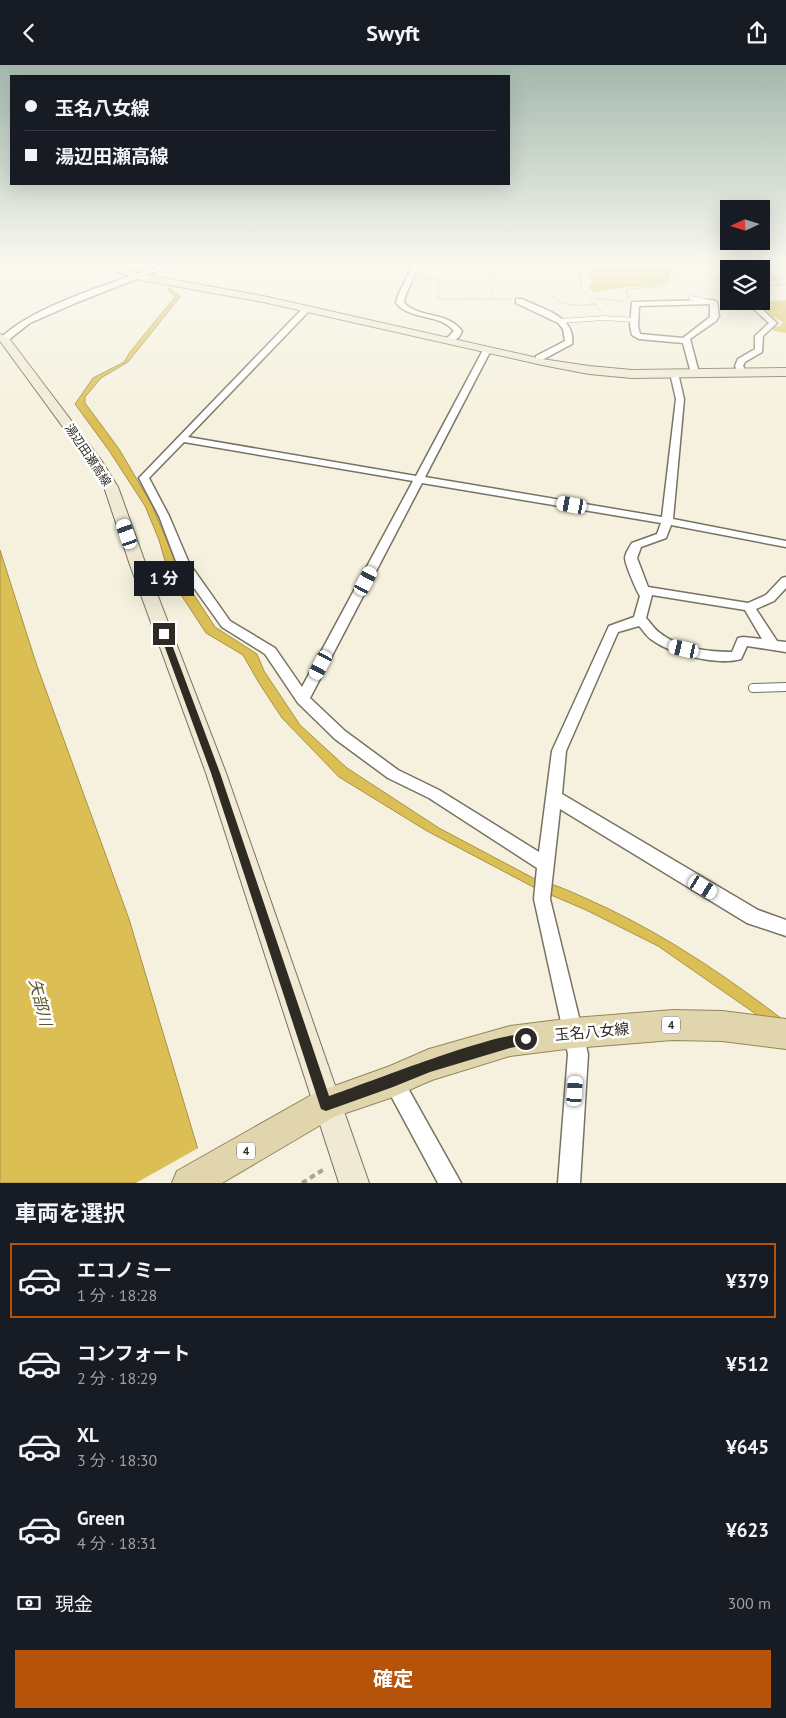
<!DOCTYPE html>
<html lang="ja">
<head>
<meta charset="utf-8">
<style>
	:root { --surface:#171b24; --page:#20242c; --text:#f1f3f6; --muted:#9ea1a6; --line:#363941; --accent:#b45309 }
	body { margin:0; font-family:"PT Sans","Noto Sans JP",sans-serif; background:var(--page); color:var(--text); height:100vh; display:flex; flex-direction:column; font-size:19px; white-space:nowrap }
	* { box-sizing:border-box; margin:0 }
	p { font-size:16px; color:var(--muted) }
	.icon { flex:none; width:28px; height:28px; fill:none; stroke:currentColor; stroke-width:2; stroke-linecap:round; stroke-linejoin:round }
	.map { position:relative; height:1118px; overflow:hidden }
	.panel { display:flex; flex-direction:column; background:var(--surface); flex:1 }
	.panel>* { flex:none }
	.hud { position:absolute; left:10px; top:10px; width:500px; height:110px; border-radius:0px; box-shadow:0 5px 20px #0002; display:grid; align-content:center; height:110px; padding:0 15px; background:var(--surface) }
	.needle { width:32px; rotate:266deg }
	.buttons { position:absolute; left:720px; top:135px; display:grid; gap:10px }
	.buttons a { display:grid; place-items:center; width:50px; height:50px; border-radius:0px; background:var(--surface); box-shadow:0 5px 20px #0002; font-size:25px }
	.end { position:absolute; width:22px; height:22px; margin:-11px; border:6px solid #2d2b24; background:#fff; box-shadow:0 0 0 2px #fff }
	.from { border-radius:50% }
	.bubble { position:absolute; height:35px; border-radius:0px; background:var(--surface); box-shadow:0 5px 20px #0002; font-size:16px; font-weight:700; line-height:35px; text-align:center }
	.car { position:absolute; width:15px; height:30px; margin:-15px -8px; border-radius:6px; box-shadow:0 0 4px 1px #0007; background:linear-gradient(#fff 24%,#345 0 40%,#fff 0 76%,#345 0 86%,#fff 0) }
	.hud b { display:flex; align-items:center; gap:18px; height:48px; font-size:19px }
	.hud b+b { border-top:1px solid var(--line) }
	.hud i { width:12px; height:12px; background:var(--text) }
	ul { padding:0; list-style:none }
	li { display:flex; align-items:center; gap:15px; height:75px; margin:0 10px 8px; padding:0 5px; border:2px solid transparent; border-radius:0px }
	li div { flex:1 }
	li b { display:block; font-size:19px }
	li em { font-style:normal; font-weight:700 }
	li.selected { border-color:var(--accent) }
	li>.icon { width:45px; height:45px; stroke-width:1.5 }
	h2 { padding:0 15px; font-size:22px; line-height:60px }
	.pay { display:flex; align-items:center; gap:12px; height:55px; padding:0 15px; font-size:19px }
	.pay p { margin-inline-start:auto }
	.primary-button { display:flex; gap:10px; margin-top:auto; padding:10px 15px }
	.primary-button a { flex:1; height:58px; border-radius:0px; background:var(--accent); color:#fff; font-size:20px; font-weight:700; line-height:58px; text-align:center }
	header { display:flex; justify-content:space-between; align-items:center; height:65px; padding:0 15px; background:var(--surface); font-size:22px; font-weight:700 }
	.map>svg:first-child { display:block }
</style>
</head>
<body>
<header><svg class="icon" aria-label="back" viewBox="0 0 24 24"><path d="M15 5l-7 7 7 7"/></svg>Swyft<svg class="icon" aria-label="share" viewBox="0 0 24 24"><path d="M12 15V3M7 8l5-5 5 5M5 13v7h14v-7"/></svg></header>
<div class="map">
<svg width="786" height="1118" viewBox="0 0 786 1118">
	<rect width="100%" height="100%" fill="#f5f1de"/>
	<path fill="#d9be53" d="M589 199H667L671 210 667 217 654 221 627 222 594 227 588 221 592 216 588 210Z
		M748 199H772V207L779 216 763 215 761 214V204H748Z
		M786 235V268L774 266 771 263 780 261 783 257 772 251 757 237Z"/>
	<path fill="#dbbf55" stroke="#a79346" d="M170 223 180 232 128 297 101 313 85 332V338L119 384 152 440 181 510 215 562 257 589 264 606 300 660 347 703 439 763 535 814C561 821 585 833 609 844 673 875 730 914 786 957V970L658 881 586 845 537 824 427 766 339 712 282 653 259 618 243 590 206 568 170 513 159 475 145 441 110 387 75 339 93 313 124 297 130 287 175 232 167 224Z
		M0 485 36 598 129 854 208 1118H0Z"/>
	<path fill="#f5f1de" d="M200 1082 210 1118H136Z"/>
	<g fill="none" stroke-linecap="round" stroke-linejoin="round">
		<g stroke="#777262" stroke-width="5">
			<path id="lane-far1" d="M691 233 711 237
				M561 256 604 253 634 255"/>
		</g>
		<g stroke="#777262" stroke-width="10">
			<path id="lane" d="M753 623 786 622"/>
		</g>
		<g stroke="#777262" stroke-width="3">
			<path id="street" d="M166 199H175L78 237 30 258 7 276 0 274C31 241 121 215 166 199Z
				M411 199H417C417 213 405 224 404 238 420 254 447 246 462 266L459 272 451 278 444 276 454 266C440 248 411 256 396 238 398 224 410 213 411 199Z
				M516 234H522C542 244 576 251 572 279L542 295H536V291L565 276 563 264 558 258 516 238Z
				M713 235 717 237 719 251 716 256 690 274 699 308 698 310 691 308 683 278 639 274 632 270 630 261 632 237ZM710 239V252L683 273 640 269 638 261 639 241Z
				M745 236H753L777 258 763 271 762 287 745 297 743 301 746 306 742 309 739 308 735 301 738 294 755 284V271L769 258Z
				M304 242 311 244 188 372 416 411 483 285 487 283 491 285 425 412 662 452 676 334 670 308 674 305 678 308 684 334 673 454 786 476V482L671 460 666 473 641 482 637 493 648 522 748 538 766 530 782 513 786 512V523L774 536 756 544 777 576 786 577V587L747 581 741 594C717 601 671 589 652 575 646 571 643 565 639 561L618 567 566 686 562 729 758 845 786 855V871L747 858 560 744 550 834 588 989 580 1118H558L568 989 534 834 537 803 429 733 388 713 335 674 298 638 265 589 222 562 177 499 159 451 139 413ZM184 377 413 416 302 622 275 583 230 556 189 498 169 451 149 413ZM422 418 661 458 657 469 632 478C630 481 625 489 625 493 625 499 637 527 640 531L634 552 609 561 552 686 539 787 439 725 398 705 345 666 310 633ZM652 530 745 545 762 574 743 572 738 573 732 587C708 587 678 583 660 568 654 564 651 558 646 553Z
				M393 1006 400 1009 461 1118H438L383 1016 386 1009Z"/>
		</g>
		<g stroke="#777262" stroke-width="2">
			<path id="secondary" d="M93 199H108L142 209 263 231 542 294 589 301 632 305 786 303V311L632 313 589 309 542 300 263 237 141 215Z
				M0 269 8 272 101 395 118 422 146 500 226 708 369 1118H339L206 708 130 500 104 422 90 399 0 276Z"/>
		</g>
		<g stroke="#948758" stroke-width="2">
			<path id="primary" d="M673 945 722 946 786 954V984L722 976 673 975 574 983 510 991 432 1015 393 1032 334 1052 222 1118H172L177 1106 315 1028 390 1001 429 984 510 961 574 953Z"/>
		</g>
		<path stroke="#a7a496" stroke-width="1" stroke-dasharray="2.5 1" stroke-linecap="butt" d="M424 199 427 214
			M483 199 485 205 497 214 490 225 495 232
			M561 199 580 202 581 223 601 247
			M759 204 765 199
			M761 210 772 220
			M420 213 439 215 438 233 440 234H510
			M761 221 786 219
			M761 225 769 230
			M549 228C562 243 578 241 596 239
			M594 233 625 237
			M629 234 626 224 658 222 675 215 676 211 670 204 672 199"/>
		<path stroke="#a7a496" stroke-width="4" stroke-dasharray="5.5 4" stroke-linecap="butt" d="M302 1118 326 1103"/>
		<use href="#lane-far1" stroke="#fff" stroke-width="4"/>
		<use href="#lane" stroke="#fff" stroke-width="8"/>
		<use href="#street" fill="#fff" fill-rule="evenodd"/>
		<use href="#secondary" fill="#f0ead5" fill-rule="evenodd"/>
		<use href="#primary" fill="#e0d5ac" fill-rule="evenodd"/>
	</g>
	<linearGradient id="sky" x2="0" y2="1"><stop stop-color="#a3b8ad"/><stop offset="0.56" stop-color="#faf9f0"/><stop offset="1" stop-color="#faf9f0" stop-opacity="0"/></linearGradient>
	<rect width="786" height="356" fill="url(#sky)"/>
	<path fill="#2d2b24" d="M164 566 168 569 220 708 329 1031C360 1021 509 961 530 970L532 974 530 979 510 983 430 1007 393 1022 326 1046 321 1044 211 708 160 569Z"/>
	<g text-anchor="middle" stroke-width="5" stroke-linejoin="round" paint-order="stroke">
		<g fill="#fff" stroke="#6c6b66" stroke-width="1">
			<rect x="662" y="951.5" width="18" height="17" rx="4"/>
			<rect x="237" y="1077.5" width="18" height="17" rx="4"/>
		</g>
		<g font-size="11" font-weight="bold" fill="#2d2b24">
			<text x="671" y="964">4</text>
			<text x="246" y="1090">4</text>
		</g>
		<g font-size="12" fill="#2d2b24" stroke="#fff">
			<text transform="translate(88 390) rotate(56)" y="4">湯辺田瀬高線</text>
		</g>
		<g font-size="15" fill="#2d2b24" stroke="#fff">
			<text transform="translate(592 967) rotate(-5)" y="5">玉名八女線</text>
		</g>
		<g font-size="16" font-style="italic" fill="#605429" stroke="#fff">
			<text transform="translate(41 937) rotate(76)" y="6">矢部川</text>
		</g>
	</g>
</svg>
<div class="buttons">
<a><svg class="needle" viewBox="-14 -14 28 28"><path d="M0-13l5 13h-10z" fill="#e53935"/><path d="M0 13l5-13h-10z" fill="#9ea1a6"/></svg></a>
<a><svg class="icon" aria-label="layers" viewBox="0 0 24 24"><path d="M12 4l9 5-9 5-9-5zM3 14l9 5 9-5"/></svg></a>
</div>
<i class="end from" style="left:526px;top:974px"></i>
<i class="end" style="left:164px;top:569px"></i>
<div class="bubble" style="left:134px;top:496px;width:60px">1 分</div>
<i class="car" style="left:572px;top:440px;rotate:280deg"></i>
<i class="car" style="left:127px;top:469px;rotate:341deg"></i>
<i class="car" style="left:366px;top:516px;rotate:28deg"></i>
<i class="car" style="left:684px;top:584px;rotate:283deg"></i>
<i class="car" style="left:321px;top:600px;rotate:208deg"></i>
<i class="car" style="left:703px;top:822px;rotate:121deg"></i>
<i class="car" style="left:575px;top:1026px;rotate:4deg"></i>
<div class="hud">
<b><i class="from"></i>玉名八女線</b>
<b><i></i>湯辺田瀬高線</b>
</div>
</div>
<section class="panel">
<h2>車両を選択</h2>
<ul>
<li class="selected"><svg class="icon" aria-label="car" viewBox="0 0 24 24"><path d="M5 17H2v-5l4-1 3-4h7l3 4 3 1v5h-3M9 17h6M6 11h13"/><circle cx="7" cy="17" r="2"/><circle cx="17" cy="17" r="2"/></svg><div><b>エコノミー</b><p>1 分 · 18:28</p></div><em>¥379</em></li>
<li><svg class="icon" aria-label="car" viewBox="0 0 24 24"><path d="M5 17H2v-5l4-1 3-4h7l3 4 3 1v5h-3M9 17h6M6 11h13"/><circle cx="7" cy="17" r="2"/><circle cx="17" cy="17" r="2"/></svg><div><b>コンフォート</b><p>2 分 · 18:29</p></div><em>¥512</em></li>
<li><svg class="icon" aria-label="car" viewBox="0 0 24 24"><path d="M5 17H2v-5l4-1 3-4h7l3 4 3 1v5h-3M9 17h6M6 11h13"/><circle cx="7" cy="17" r="2"/><circle cx="17" cy="17" r="2"/></svg><div><b>XL</b><p>3 分 · 18:30</p></div><em>¥645</em></li>
<li><svg class="icon" aria-label="car" viewBox="0 0 24 24"><path d="M5 17H2v-5l4-1 3-4h7l3 4 3 1v5h-3M9 17h6M6 11h13"/><circle cx="7" cy="17" r="2"/><circle cx="17" cy="17" r="2"/></svg><div><b>Green</b><p>4 分 · 18:31</p></div><em>¥623</em></li>
</ul>
<div class="pay"><svg class="icon" aria-label="cash" viewBox="0 0 24 24"><path d="M3 7h18v10H3z"/><circle cx="12" cy="12" r="2"/></svg>現金<p>300 m</p></div>
<div class="primary-button"><a>確定</a></div>
</section>
</body>
</html>
